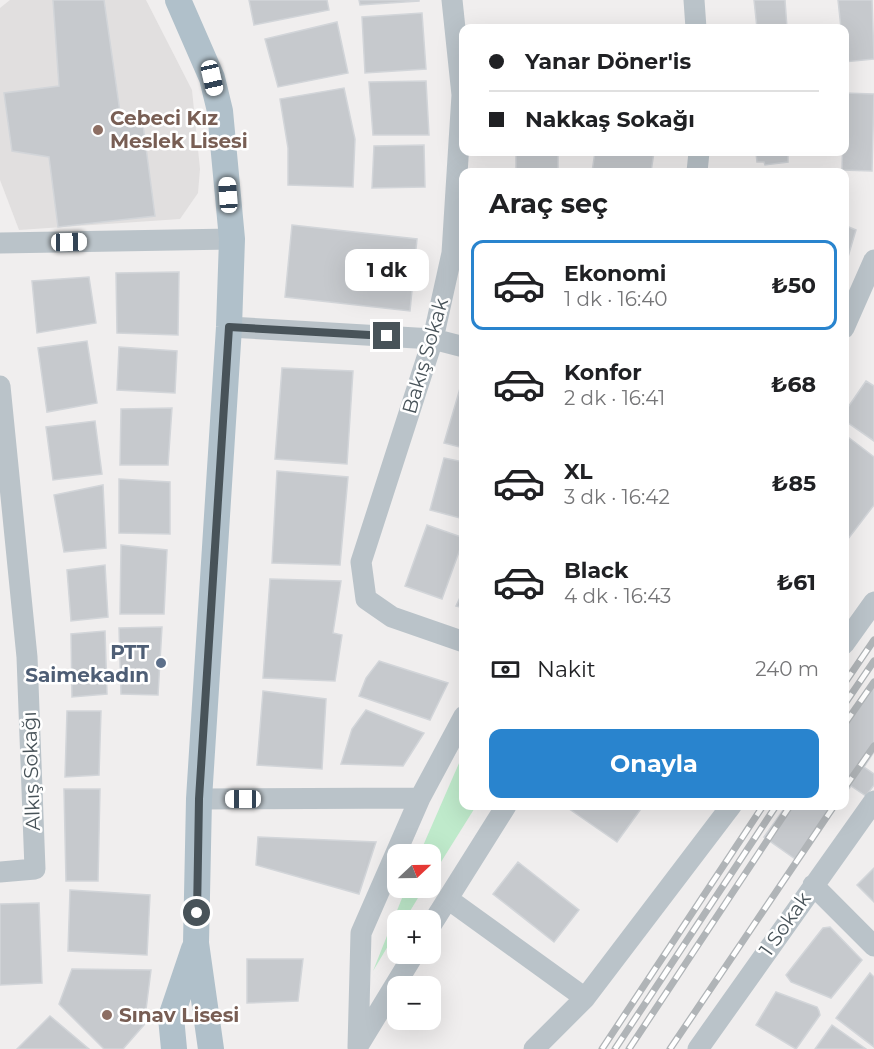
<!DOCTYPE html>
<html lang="tr">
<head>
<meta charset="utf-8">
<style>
	:root { --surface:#fff; --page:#f2f2f2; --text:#202124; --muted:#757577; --line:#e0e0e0; --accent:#2984ce }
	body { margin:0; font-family:Montserrat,sans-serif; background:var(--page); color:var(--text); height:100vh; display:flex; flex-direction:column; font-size:22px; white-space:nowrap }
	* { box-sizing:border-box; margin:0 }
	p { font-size:20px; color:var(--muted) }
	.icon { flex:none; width:33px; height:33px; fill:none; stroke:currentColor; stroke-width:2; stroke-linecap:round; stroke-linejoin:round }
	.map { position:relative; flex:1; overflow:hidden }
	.drawer { position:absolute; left:459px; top:168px; width:390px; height:642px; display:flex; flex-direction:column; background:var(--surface); border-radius:12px; box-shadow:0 6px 24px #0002 }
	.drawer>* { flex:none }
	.top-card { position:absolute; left:459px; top:24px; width:390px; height:132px; border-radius:12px; box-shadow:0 6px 24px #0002; display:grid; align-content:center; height:132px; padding:0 30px; background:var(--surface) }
	.needle { width:39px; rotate:68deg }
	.buttons { position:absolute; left:387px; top:844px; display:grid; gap:12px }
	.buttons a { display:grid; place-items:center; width:54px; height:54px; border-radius:12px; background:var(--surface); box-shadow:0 6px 24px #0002; font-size:30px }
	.end { position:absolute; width:27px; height:27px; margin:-14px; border:8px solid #485359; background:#fff; box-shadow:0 0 0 3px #fff }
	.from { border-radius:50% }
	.bubble { position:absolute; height:42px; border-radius:12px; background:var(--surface); box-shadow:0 6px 24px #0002; font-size:20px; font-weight:700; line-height:42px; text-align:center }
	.car { position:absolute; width:18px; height:36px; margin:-18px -9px; border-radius:8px; box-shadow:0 0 4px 2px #0007; background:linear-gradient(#fff 24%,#345 0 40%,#fff 0 76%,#345 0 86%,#fff 0) }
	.top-card b { display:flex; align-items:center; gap:21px; height:57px; font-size:22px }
	.top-card b+b { border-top:2px solid var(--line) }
	.top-card i { width:15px; height:15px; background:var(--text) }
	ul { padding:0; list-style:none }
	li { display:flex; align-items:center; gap:18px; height:90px; margin:0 12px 9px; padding:0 18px; border:3px solid transparent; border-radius:12px }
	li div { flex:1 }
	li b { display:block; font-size:22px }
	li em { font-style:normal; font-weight:700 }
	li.current { border-color:var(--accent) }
	li>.icon { width:54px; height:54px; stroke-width:1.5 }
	h2 { padding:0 30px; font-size:27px; line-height:72px }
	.pay { display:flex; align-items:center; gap:15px; height:66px; padding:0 30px; font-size:22px }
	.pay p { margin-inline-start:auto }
	.cta { display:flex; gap:12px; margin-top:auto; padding:12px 30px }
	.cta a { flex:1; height:69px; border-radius:12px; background:var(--accent); color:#fff; font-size:24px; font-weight:700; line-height:69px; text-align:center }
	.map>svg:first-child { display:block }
</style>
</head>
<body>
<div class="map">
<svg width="874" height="1049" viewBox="0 0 874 1049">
	<rect width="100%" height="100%" fill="#f0eeee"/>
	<path fill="#e1dfdf" d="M10 0H146L192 90 200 169 198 193 180 219 19 230 0 180V8Z"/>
	<path fill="#bfeacb" d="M463 754 464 806H476L431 878 430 855H419Z
		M406 888H424L404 921H398L397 931 373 971Z"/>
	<path fill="#c6c9cd" stroke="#d2d5d9" stroke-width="1.5" d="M53 0H104L121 119 142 117 155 216 58 227 49 157 12 151 4 93 59 86Z
		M249 0H327L329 10 254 25Z
		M359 0H419V1L360 5Z
		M754 0H785L787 28H757Z
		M838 0H872L874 59 844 62V28H841Z
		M422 13 426 69 365 73 362 17Z
		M337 22 348 73 278 87 265 39Z
		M426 81 429 135H373L369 82Z
		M344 88 355 139 353 187 288 185V148L280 99Z
		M844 93 874 94 872 171 842 170Z
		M424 145 425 187 372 188 374 146Z
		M516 152H558V172H516Z
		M595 152H654L651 172H592Z
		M751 152H788V162L765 165 764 162H757L756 153 751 154Z
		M292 225 417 239 410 311 285 297Z
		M844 225 856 230 845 267 844 266Z
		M179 272 178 335 117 333 116 273Z
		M89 277 96 323 37 333 32 281Z
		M87 341 97 403 47 412 38 348Z
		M119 347 177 351 175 393 117 390Z
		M282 368 353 371 347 464 275 459Z
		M866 381 874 386V441L844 420V413Z
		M461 385H464V448L444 443Z
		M172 408 168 465H120L121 409Z
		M95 421 102 474 53 480 46 427Z
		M844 434 874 457V505L848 539 844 536Z
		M444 458 464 462V519L430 510Z
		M277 471 348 477 340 565 272 563Z
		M119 479 170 482V534L119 533Z
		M103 485 106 548 64 552 54 495Z
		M427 525 464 538 442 599 405 586Z
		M121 545 167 550 164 614H120Z
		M105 565 108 617 71 621 67 570Z
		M270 579 341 581 333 633 342 635 335 681 263 678Z
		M464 589V608L456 606Z
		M162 627 158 695 121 694 119 628Z
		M105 631 107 694 72 697 71 634Z
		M379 661 448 683 430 720 359 696 366 678Z
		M874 684V752L864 767 874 774V785L866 796 851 786 844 795V726Z
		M263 691 326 699 322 769 257 765Z
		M366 710 424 733 403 766 341 764 352 729Z
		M67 711H101L99 775 65 777Z
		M64 789H100L98 881H66Z
		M565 806H643L617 842Z
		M786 806H837L798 861 764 837Z
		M258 837 376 842 359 894 256 865Z
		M518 862 579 910 554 942 493 894Z
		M874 868V902L857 885Z
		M70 890 150 895 147 955 68 951Z
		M39 903 42 983 0 985V904Z
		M830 927 862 960 831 998 791 982 786 975 823 928Z
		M247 959H303L298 1001 247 1003Z
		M72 969 151 970 144 1025 123 1049H104L59 1004Z
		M870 973 874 977V1047L836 1018Z
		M776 992 817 1007 819 1011 820 1015 796 1049 756 1025Z
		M50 1016 89 1049H17Z
		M832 1025 866 1049H815Z"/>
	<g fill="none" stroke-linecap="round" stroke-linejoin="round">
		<path stroke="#bac3c9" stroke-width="21" d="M452 0 462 95 452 253 433 339 361 562 366 599 392 617 464 642
			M694 0 696 28
			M697 172 699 152
			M0 243 232 239
			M229 327 433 339 464 347
			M844 328 874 260
			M0 386 27 657 35 869 0 872
			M844 644 874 602
			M199 799 420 798
			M813 885 874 946
			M448 899 585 998
			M430 927 506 806
			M358 1046 414 954
			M358 1047 361 933 420 798 464 716
			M534 1049 585 998 731 806
			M698 1049 874 801"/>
		<path stroke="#b0c0ca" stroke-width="26" d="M178 0 212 78 220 111 232 239 229 327 199 799 196 943 211 1049
			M174 1049 171 1017 194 949"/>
		<g stroke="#b0b4b7" stroke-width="7">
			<path id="rail" d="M844 684 874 640
				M844 705 874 661
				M844 725 874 682
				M844 789 874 746
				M602 1049 763 806
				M615 1049 776 806
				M629 1049 790 806
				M670 1049 834 806"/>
		</g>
		<use href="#rail" stroke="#fff" stroke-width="4.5" stroke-dasharray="14" stroke-linecap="butt"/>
	</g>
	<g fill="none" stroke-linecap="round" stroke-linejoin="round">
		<path stroke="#485359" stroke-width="8" d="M197 913 199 799 229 327 387 336"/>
	</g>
	<g fill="#8d6e63" stroke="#fff" stroke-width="2">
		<circle cx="98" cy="130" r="6"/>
		<circle cx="107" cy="1015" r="6"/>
	</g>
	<circle fill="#5c6f8a" stroke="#fff" stroke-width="2" cx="161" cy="663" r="6"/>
	<g text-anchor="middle" stroke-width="5" stroke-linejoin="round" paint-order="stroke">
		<g font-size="20" font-weight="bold" fill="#785e54" stroke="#fff" text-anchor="start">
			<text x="110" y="125">Cebeci Kız<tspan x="110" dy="23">Meslek Lisesi</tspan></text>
			<text x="119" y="1022">Sınav Lisesi</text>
		</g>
		<g font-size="20" fill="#485359" stroke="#fff">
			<text transform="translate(425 356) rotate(-74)" y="7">Bakış Sokak</text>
			<text transform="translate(31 771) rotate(-92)" y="7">Alkış Sokağı</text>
			<text transform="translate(785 924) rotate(-55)" y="7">1 Sokak</text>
		</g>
		<g font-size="20" font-weight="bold" fill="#4e5e75" stroke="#fff" text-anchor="end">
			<text x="149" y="659">PTT<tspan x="149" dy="23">Saimekadın</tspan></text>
		</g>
	</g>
</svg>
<div class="buttons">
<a><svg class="needle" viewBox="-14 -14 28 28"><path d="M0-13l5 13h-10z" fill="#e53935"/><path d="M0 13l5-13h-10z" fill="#757577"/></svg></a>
<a>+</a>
<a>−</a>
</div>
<i class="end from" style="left:197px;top:913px"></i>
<i class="end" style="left:387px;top:336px"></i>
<div class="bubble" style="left:345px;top:249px;width:84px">1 dk</div>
<i class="car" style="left:212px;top:78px;rotate:167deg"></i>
<i class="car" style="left:228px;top:195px;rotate:356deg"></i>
<i class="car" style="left:69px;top:242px;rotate:89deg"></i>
<i class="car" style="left:243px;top:799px;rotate:270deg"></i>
<div class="top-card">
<b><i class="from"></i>Yanar Döner'is</b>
<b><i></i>Nakkaş Sokağı</b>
</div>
<section class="drawer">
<h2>Araç seç</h2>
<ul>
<li class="current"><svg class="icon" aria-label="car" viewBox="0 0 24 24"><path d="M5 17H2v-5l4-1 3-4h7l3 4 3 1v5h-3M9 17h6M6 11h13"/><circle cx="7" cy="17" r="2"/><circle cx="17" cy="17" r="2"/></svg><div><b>Ekonomi</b><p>1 dk · 16:40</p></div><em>₺50</em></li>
<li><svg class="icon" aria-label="car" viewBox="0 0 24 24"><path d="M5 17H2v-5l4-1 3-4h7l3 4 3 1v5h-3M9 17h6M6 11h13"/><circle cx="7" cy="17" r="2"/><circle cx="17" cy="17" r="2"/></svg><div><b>Konfor</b><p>2 dk · 16:41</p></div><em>₺68</em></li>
<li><svg class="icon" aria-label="car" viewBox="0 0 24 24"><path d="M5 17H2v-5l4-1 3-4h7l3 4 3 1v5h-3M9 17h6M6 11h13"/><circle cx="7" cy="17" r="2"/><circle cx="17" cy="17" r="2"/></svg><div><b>XL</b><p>3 dk · 16:42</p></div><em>₺85</em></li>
<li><svg class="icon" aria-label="car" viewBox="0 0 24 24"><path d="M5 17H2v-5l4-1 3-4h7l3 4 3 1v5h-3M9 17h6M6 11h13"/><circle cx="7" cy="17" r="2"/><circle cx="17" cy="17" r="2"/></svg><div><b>Black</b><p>4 dk · 16:43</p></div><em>₺61</em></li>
</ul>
<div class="pay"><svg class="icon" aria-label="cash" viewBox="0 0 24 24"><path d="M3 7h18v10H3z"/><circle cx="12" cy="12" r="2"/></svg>Nakit<p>240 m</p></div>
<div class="cta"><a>Onayla</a></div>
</section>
</div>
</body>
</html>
